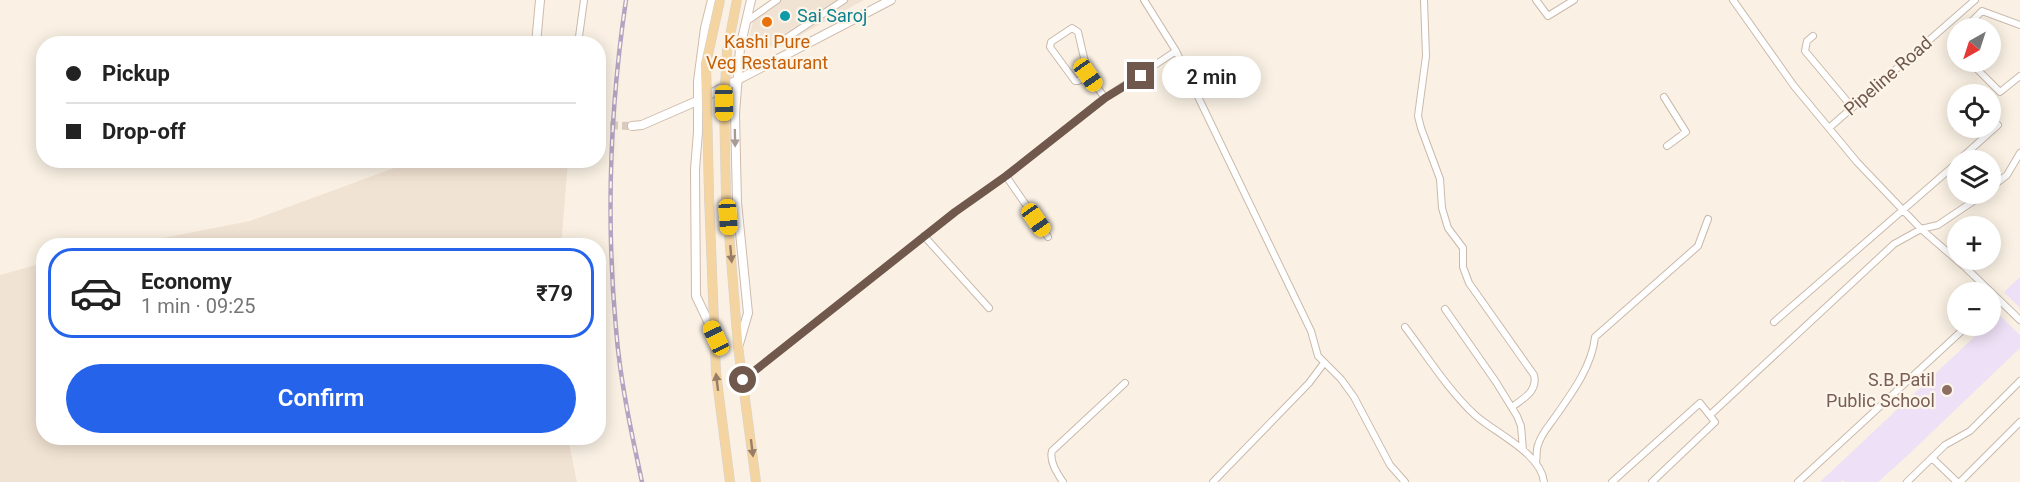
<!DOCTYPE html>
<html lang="en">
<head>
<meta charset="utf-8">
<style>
	:root { --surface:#fff; --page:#f6f6f6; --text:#222; --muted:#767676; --line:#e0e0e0; --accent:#2563eb }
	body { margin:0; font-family:Roboto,sans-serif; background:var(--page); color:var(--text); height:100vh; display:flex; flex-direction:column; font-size:22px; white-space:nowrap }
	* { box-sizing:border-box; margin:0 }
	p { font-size:20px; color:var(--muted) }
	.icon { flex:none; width:33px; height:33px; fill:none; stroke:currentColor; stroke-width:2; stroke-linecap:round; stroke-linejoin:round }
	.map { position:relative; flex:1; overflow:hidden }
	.side { position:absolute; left:36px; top:238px; width:570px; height:207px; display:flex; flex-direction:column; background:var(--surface); border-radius:24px; box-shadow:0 3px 15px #0003 }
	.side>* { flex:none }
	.top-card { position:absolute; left:36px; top:36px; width:570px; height:132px; border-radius:24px; box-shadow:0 3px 15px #0003; display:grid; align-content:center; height:132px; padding:0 30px; background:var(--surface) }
	.needle { width:39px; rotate:219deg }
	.controls { position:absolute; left:1947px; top:18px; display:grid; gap:12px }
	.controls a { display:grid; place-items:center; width:54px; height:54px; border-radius:50%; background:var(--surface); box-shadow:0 3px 15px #0003; font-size:30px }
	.end { position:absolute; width:27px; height:27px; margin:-14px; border:8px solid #70594c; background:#fff; box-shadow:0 0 0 3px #fff }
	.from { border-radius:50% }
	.bubble { position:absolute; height:42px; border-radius:21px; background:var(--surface); box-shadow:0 3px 15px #0003; font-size:20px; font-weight:600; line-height:42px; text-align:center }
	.car { position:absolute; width:18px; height:36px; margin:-18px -9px; border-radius:8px; box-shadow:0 0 4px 2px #0007; background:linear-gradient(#f5c518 24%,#345 0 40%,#f5c518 0 76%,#345 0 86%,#f5c518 0) }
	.top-card b { display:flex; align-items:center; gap:21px; height:57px; font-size:22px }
	.top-card b+b { border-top:2px solid var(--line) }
	.top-card i { width:15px; height:15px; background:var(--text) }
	ul { padding:10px 0 0; list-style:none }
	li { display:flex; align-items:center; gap:18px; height:90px; margin:0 12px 9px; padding:0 18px; border:3px solid transparent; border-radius:24px }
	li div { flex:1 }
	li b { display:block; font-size:22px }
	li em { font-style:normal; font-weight:600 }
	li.current { border-color:var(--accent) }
	li>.icon { width:54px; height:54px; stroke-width:1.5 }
	.cta { display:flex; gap:12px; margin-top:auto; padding:12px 30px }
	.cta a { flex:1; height:69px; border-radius:36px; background:var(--accent); color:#fff; font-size:24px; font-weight:600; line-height:69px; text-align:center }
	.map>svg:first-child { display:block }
</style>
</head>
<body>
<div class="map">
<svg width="2020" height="482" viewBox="0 0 2020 482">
	<rect width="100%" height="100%" fill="#faf1e4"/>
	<path fill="#f1e3d3" d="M771 0H864L781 46 747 48 755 11Z
		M416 160 568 161 561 246H122L250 221Z
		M43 263 44 438H568L577 482H0V275Z"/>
	<path fill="#eee0f6" d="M2020 277V308L2004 292Z
		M1998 314 2020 335V348L1909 454 1878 482H1845L1843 480 1840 482H1820L1986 326H1990L1991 321Z"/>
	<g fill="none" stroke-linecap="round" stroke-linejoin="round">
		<path stroke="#d8cbbe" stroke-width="8" stroke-dasharray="8 4" stroke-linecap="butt" d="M598 125 632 126"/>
		<g stroke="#cab9ab" stroke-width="8">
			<path id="street" d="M1144 0 1176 51 1311 331 1318 356 1341 379 1354 397 1390 465 1405 482
				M1424 0 1426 56 1418 116 1421 128 1440 179 1442 208 1448 228 1463 248V267L1469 283 1534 375C1538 391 1524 398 1512 407
				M1536 0 1548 16 1574 0
				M1733 0 1794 86 1857 162 1921 229 1966 268 2020 320
				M747 21 777 0
				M1965 28 1982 11 2020 25
				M1813 36 1807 41 1805 51 1852 107
				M782 41 844 0
				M578 44 584 0
				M1970 62 2000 92 2020 76
				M1088 75 1078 81H1075L1050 47 1051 42 1072 28 1078 32 1088 75 1105 98
				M1664 97 1686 132 1667 146
				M1829 128 1975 0
				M1959 160 1998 125
				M1006 176 1048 237
				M1990 188 2007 175 2020 153
				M924 236 989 308
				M1990 304 1997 298
				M1445 309 1496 382 1517 416 1521 426 1523 450
				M1774 322 1958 162
				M1405 327C1427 356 1448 390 1475 415 1495 433 1541 453 1544 482
				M743 380 955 212 1006 176 1105 98 1176 51
				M1710 415 1894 244 1921 229 1938 225 1984 194
				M1932 458 1957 482
				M1536 463C1537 457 1536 450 1538 445 1541 434 1549 426 1555 417 1572 393 1592 366 1595 337L1698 246 1708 219
				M1063 482C1057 473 1049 461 1052 451L1125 383
				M1213 482 1309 383 1324 363
				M1612 482 1700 403 1715 422 1652 482
				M1798 482 1967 326
				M1907 482 1945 445 1970 431 2020 381
				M1960 482 2020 422"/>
		</g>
		<g stroke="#cfbbac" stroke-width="10">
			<path id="secondary" d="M712 0 705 28 698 81V132L695 169 696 296 715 336
				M536 44 540 0
				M632 126 642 125 697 101 891 0
				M739 344 748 313 737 202 735 114 740 48 751 0"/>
		</g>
		<g stroke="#d7d1cd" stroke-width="10">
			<path id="primary" d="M707 103 709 196 716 373 730 482
				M724 103 726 196 738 346 756 482"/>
		</g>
		<use href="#street" stroke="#fff" stroke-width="6"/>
		<use href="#secondary" stroke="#fff" stroke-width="8"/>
		<use href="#primary" stroke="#f4d5a1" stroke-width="9"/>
		<g stroke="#b4a3c2" stroke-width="4.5">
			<path id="rail" d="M626 0C610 108 606 219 616 329 620 380 631 431 642 482"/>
		</g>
		<use href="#rail" stroke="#fdf5e9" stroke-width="2" stroke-dasharray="7" stroke-linecap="butt"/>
		<g stroke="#d7d1cd" stroke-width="10" stroke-linecap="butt">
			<path id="primary-bridge" d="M707 103 706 64 720 0
				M724 103 727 51 737 0"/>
		</g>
		<use href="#primary-bridge" stroke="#f4d5a1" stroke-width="9"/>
	</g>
	<defs><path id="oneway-solid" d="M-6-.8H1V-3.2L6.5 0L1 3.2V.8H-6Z" transform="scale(1.5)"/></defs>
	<use fill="#a99b94" href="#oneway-solid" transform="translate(735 138) rotate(89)"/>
	<g fill="#987e66">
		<use href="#oneway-solid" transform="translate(731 254) rotate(85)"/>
		<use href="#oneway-solid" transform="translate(717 382) rotate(-97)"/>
		<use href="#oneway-solid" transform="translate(752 448) rotate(83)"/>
	</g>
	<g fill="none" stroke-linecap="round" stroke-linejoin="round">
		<path stroke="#70594c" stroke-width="8" d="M743 380 955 212 1006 176 1105 98 1141 76"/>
	</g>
	<circle fill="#0f9aa8" stroke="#fdf5e9" stroke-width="2" cx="785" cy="16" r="6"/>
	<circle fill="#e8710a" stroke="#fdf5e9" stroke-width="2" cx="767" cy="22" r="6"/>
	<circle fill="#8d6e63" stroke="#fdf5e9" stroke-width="2" cx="1947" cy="390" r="6"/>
	<g text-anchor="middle" stroke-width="4.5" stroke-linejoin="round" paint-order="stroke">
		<g font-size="18" fill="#0d838f" stroke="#fdf5e9" text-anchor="start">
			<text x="797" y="22">Sai Saroj</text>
		</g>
		<g font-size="18" fill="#c56008" stroke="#fdf5e9">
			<text x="767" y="48">Kashi Pure<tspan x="767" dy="21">Veg Restaurant</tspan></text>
		</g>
		<g font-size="18" fill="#70594c" stroke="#fdf5e9">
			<text transform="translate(1888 76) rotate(-41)" y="6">Pipeline Road</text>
		</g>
		<g font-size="18" fill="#785e54" stroke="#fdf5e9" text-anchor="end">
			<text x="1935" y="386">S.B.Patil<tspan x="1935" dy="21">Public School</tspan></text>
		</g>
	</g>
</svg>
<div class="controls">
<a><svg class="needle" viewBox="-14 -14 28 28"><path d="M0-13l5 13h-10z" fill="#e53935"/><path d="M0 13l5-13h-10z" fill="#767676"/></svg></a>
<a><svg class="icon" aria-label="locate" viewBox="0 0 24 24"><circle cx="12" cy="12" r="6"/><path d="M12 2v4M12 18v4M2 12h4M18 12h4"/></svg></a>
<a><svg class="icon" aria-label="layers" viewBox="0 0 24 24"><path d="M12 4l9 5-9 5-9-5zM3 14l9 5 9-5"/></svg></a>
<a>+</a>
<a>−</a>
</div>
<i class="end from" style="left:743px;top:380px"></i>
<i class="end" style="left:1141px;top:76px"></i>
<div class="bubble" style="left:1162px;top:56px;width:99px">2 min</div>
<i class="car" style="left:1088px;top:75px;rotate:145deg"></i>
<i class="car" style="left:724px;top:103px;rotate:179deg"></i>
<i class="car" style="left:728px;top:217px;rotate:176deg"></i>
<i class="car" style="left:1036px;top:220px;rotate:145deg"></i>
<i class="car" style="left:716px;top:338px;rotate:335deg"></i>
<div class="top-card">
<b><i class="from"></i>Pickup</b>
<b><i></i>Drop-off</b>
</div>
<section class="side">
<ul>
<li class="current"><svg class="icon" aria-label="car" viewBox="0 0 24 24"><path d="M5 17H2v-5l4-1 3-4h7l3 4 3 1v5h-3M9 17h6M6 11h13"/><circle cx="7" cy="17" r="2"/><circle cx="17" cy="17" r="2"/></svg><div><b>Economy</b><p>1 min · 09:25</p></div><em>₹79</em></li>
</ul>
<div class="cta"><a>Confirm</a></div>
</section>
</div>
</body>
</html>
